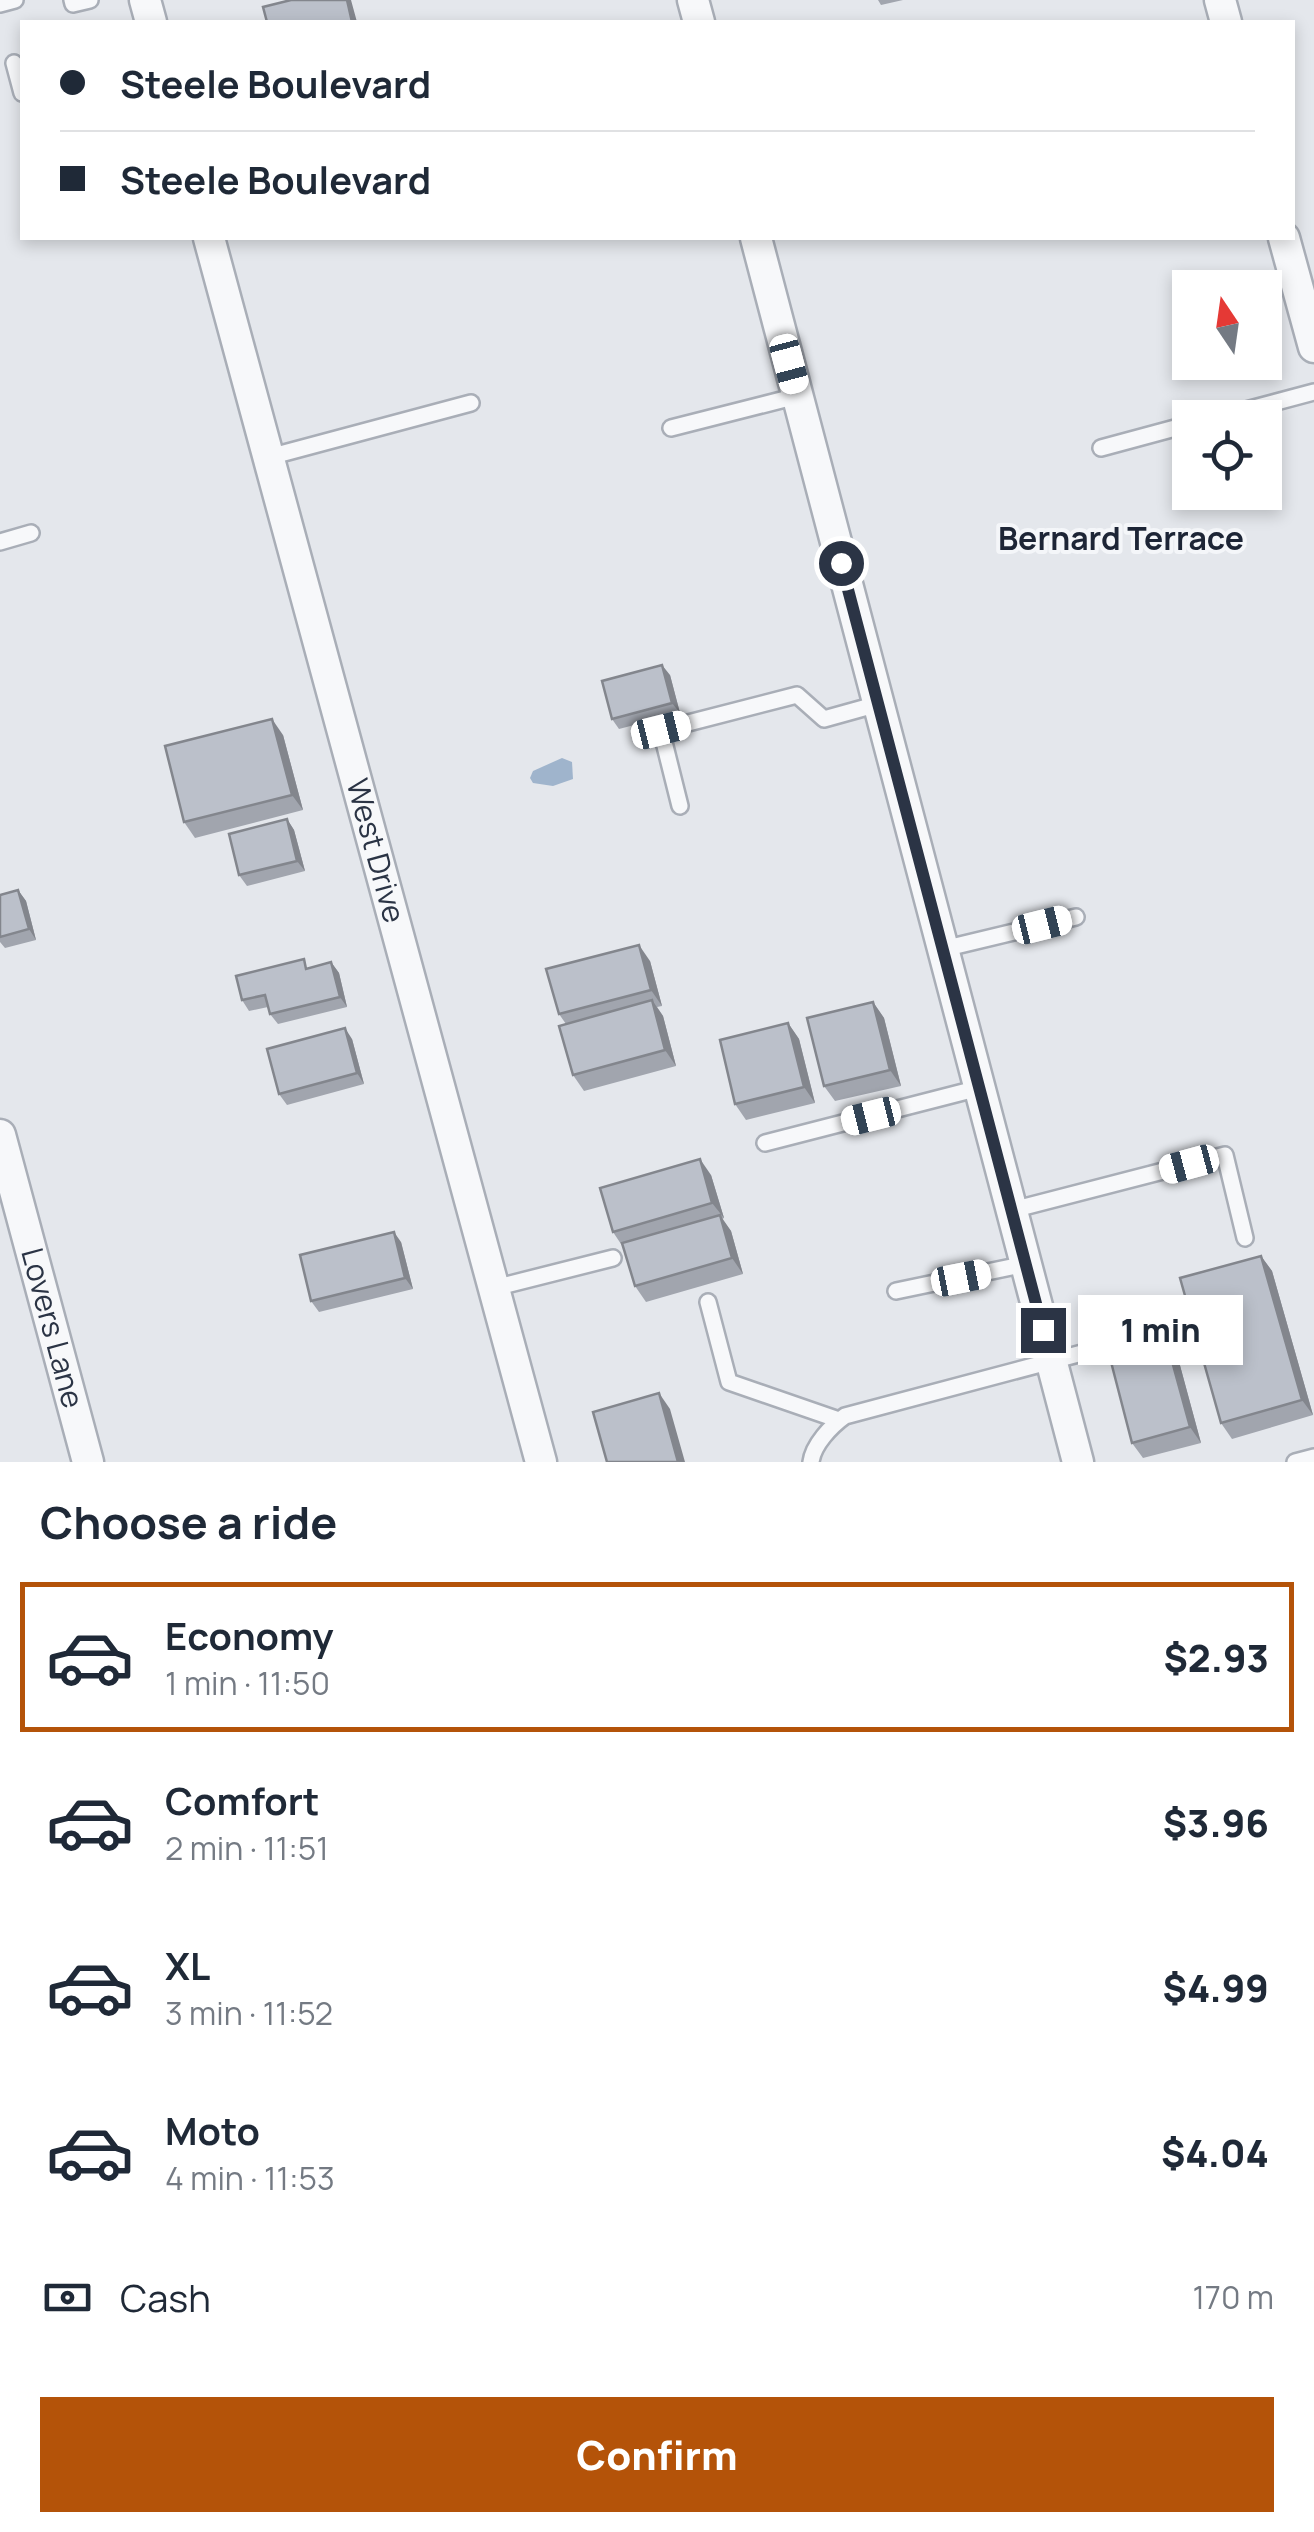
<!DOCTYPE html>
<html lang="en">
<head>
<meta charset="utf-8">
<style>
	:root { --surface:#fff; --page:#f6f6f7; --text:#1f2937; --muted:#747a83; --line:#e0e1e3; --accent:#b45309 }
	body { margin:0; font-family:Manrope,sans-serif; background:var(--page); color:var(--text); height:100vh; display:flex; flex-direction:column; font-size:38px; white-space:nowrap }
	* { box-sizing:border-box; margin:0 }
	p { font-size:32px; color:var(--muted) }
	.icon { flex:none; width:55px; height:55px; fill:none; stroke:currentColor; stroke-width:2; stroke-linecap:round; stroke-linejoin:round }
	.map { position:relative; height:1462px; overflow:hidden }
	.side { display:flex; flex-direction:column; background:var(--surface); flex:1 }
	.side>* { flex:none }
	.top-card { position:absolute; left:20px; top:20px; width:1275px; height:220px; border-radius:0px; box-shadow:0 5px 15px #0003; display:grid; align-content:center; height:220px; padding:0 40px; background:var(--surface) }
	.needle { width:65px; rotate:347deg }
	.controls { position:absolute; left:1172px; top:270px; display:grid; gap:20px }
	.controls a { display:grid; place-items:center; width:110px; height:110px; border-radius:0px; background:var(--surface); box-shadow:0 5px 15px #0003; font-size:50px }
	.end { position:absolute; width:45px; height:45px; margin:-22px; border:12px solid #2b3445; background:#fff; box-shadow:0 0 0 5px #fff }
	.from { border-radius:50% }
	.bubble { position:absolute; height:70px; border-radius:0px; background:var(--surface); box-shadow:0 5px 15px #0003; font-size:32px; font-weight:800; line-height:70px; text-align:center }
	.car { position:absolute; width:30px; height:60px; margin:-30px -15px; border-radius:12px; box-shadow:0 0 8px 2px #0007; background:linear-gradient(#fff 24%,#345 0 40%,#fff 0 76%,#345 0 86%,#fff 0) }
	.top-card b { display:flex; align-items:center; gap:35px; height:95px; font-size:38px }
	.top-card b+b { border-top:2px solid var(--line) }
	.top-card i { width:25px; height:25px; background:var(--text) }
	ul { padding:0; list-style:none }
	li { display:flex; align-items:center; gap:30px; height:150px; margin:0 20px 15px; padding:0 20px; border:5px solid transparent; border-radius:0px }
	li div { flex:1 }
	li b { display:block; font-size:38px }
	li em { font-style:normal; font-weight:800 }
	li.on { border-color:var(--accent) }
	li>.icon { width:90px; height:90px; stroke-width:1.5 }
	h2 { padding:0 40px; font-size:45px; line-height:120px }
	.pay { display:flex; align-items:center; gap:25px; height:110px; padding:0 40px; font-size:38px }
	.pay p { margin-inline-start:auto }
	.action { display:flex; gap:20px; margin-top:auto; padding:20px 40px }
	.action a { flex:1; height:115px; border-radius:0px; background:var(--accent); color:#fff; font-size:40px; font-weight:800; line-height:115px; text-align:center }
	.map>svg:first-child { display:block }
</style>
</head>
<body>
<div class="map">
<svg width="1314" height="1462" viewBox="0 0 1314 1462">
	<rect width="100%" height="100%" fill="#e4e7ec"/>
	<path fill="#9fb4cc" d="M562 758 572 762 573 779 553 786 533 783 530 778 533 771Z"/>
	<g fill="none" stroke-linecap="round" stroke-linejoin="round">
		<g stroke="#a9aeb7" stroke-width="20">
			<path id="service" d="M72 0 73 4 90 0
				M0 4 15 0
				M14 63 22 93
				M1216 418 1314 392
				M671 428 797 396
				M1101 448 1190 424
				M269 457 471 403
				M0 542 31 533
				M680 806 661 730 797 695 824 719 878 704
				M943 949 1076 917
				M765 1143 979 1088
				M1012 1210 1225 1155 1245 1238
				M494 1288 613 1258
				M896 1291 1026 1264
				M708 1302 729 1382 839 1420
				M811 1462C813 1445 831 1426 845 1416L1176 1328
				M1295 1462 1314 1457"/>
		</g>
		<g stroke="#a9aeb7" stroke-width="35">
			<g id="minor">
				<path d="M145 0 151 22"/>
				<path d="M693 0 699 22"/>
				<path d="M1220 0 1226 22"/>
				<path id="s1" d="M209 238 541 1462"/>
				<path d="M756 238 1078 1462"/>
				<path d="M1284 238 1314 347"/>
				<path id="s2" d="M0 1135 88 1462"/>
			</g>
		</g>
		<use href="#service" stroke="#f7f8fa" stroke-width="15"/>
		<use href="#minor" stroke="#f7f8fa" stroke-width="30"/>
	</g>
	<path fill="#a1a5ae" d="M878 0H903L881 5Z
		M670 675 680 713 619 729 612 719Z
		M283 735 303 810 195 838 184 822Z
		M287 819 294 830 305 871 247 886 239 875Z
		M18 890 26 901 36 940 5 948 0 942V895Z
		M650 961 662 1006 657 1007 663 1016 676 1066 584 1091 573 1075 566 1024 559 1014Z
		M331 962 339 973 347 1007 278 1024 270 1014 268 1007 249 1011 242 1000 310 968Z
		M873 1002 884 1018 901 1086 835 1101 824 1086Z
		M788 1023 799 1039 815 1103 746 1120 735 1104Z
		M352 1039 364 1084 287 1105 279 1094Z
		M711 1175 724 1218 722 1219 731 1231 743 1274 646 1302 635 1286 623 1247 613 1232Z
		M401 1242 413 1289 319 1312 311 1301Z
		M1261 1256 1272 1271 1313 1415 1232 1439 1221 1423Z
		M1167 1343 1178 1358 1201 1443 1143 1458 1132 1443Z"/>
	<path fill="#83868d" d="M347 0H351L357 22H352Z
		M662 665 670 675 680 713 672 703Z
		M272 719 283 735 303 810 292 795Z
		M287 819 294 830 305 871 297 861Z
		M18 890 26 901 36 940 29 929Z
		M639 945 650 961 662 1006 651 990Z
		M331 962 339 973 347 1007 340 997Z
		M652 1000 663 1016 676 1066 665 1050Z
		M873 1002 884 1018 901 1086 890 1070Z
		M788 1023 799 1039 815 1103 804 1087Z
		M345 1028 352 1039 364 1084 357 1073Z
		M700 1159 711 1175 724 1218 712 1203Z
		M720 1215 731 1231 743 1274 732 1258Z
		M394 1232 401 1242 413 1289 405 1278Z
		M1261 1256 1272 1271 1313 1415 1302 1400Z
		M1167 1343 1178 1358 1201 1443 1190 1427Z
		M659 1393 670 1409 685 1462H678Z"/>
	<path fill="#bbc0ca" stroke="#83868d" stroke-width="2.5" d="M291 0H347L352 22H267L263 7Z
		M662 665 672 703 612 719 602 681Z
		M272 719 292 795 184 822 165 746Z
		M287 819 297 861 239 875 229 834Z
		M18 890 29 929 0 937V895Z
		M639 945 651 990 559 1014 546 969Z
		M304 959 306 969 331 962 340 997 270 1014 265 995 242 1000 236 976Z
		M652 1000 665 1050 573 1075 559 1026Z
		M873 1002 890 1070 824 1086 807 1018Z
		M788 1023 804 1087 735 1104 720 1040Z
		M345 1028 357 1073 279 1094 267 1049Z
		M700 1159 712 1203 613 1232 600 1188Z
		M720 1215 732 1258 635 1286 622 1243Z
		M394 1232 405 1278 311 1301 300 1255Z
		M1261 1256 1302 1400 1221 1423 1180 1278Z
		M1167 1343 1190 1427 1132 1443 1110 1358Z
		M659 1393 678 1462H607L593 1412Z"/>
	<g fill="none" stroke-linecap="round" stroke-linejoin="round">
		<path stroke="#2b3445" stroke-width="12" d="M841 563 1043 1330"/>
	</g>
	<g text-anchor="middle" stroke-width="8" stroke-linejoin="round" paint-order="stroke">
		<g font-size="30" fill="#2b3445" stroke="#f4f6f9">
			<text dy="10" stroke="none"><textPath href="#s1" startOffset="635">West Drive</textPath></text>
			<text dy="10" stroke="none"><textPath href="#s2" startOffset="200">Lovers Lane</textPath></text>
		</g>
		<g font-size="32" font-weight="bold" fill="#1d2536" stroke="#f4f6f9">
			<text x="1121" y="550">Bernard Terrace</text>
		</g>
	</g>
</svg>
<div class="controls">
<a><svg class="needle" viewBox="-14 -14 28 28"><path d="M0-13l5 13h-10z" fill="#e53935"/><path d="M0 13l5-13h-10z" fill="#747a83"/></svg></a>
<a><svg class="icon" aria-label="locate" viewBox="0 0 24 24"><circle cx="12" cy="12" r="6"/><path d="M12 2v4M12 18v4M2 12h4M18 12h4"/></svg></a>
</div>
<i class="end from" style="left:841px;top:563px"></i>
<i class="end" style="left:1043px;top:1330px"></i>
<div class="bubble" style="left:1078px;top:1295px;width:165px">1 min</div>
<i class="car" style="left:789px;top:364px;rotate:165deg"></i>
<i class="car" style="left:661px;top:730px;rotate:76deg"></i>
<i class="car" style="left:1042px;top:925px;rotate:76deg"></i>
<i class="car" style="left:871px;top:1116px;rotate:256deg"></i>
<i class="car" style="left:1189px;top:1164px;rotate:255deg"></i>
<i class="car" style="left:961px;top:1278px;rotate:79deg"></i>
<div class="top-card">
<b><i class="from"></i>Steele Boulevard</b>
<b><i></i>Steele Boulevard</b>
</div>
</div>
<section class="side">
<h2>Choose a ride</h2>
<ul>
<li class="on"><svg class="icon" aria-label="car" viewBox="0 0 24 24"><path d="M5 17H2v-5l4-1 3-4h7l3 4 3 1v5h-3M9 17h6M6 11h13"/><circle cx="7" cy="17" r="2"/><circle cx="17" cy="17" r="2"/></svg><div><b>Economy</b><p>1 min · 11:50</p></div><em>$2.93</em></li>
<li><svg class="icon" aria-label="car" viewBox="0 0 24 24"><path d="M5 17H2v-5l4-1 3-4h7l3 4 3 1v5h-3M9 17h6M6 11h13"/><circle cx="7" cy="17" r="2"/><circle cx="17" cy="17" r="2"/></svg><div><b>Comfort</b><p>2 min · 11:51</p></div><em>$3.96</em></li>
<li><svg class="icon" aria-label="car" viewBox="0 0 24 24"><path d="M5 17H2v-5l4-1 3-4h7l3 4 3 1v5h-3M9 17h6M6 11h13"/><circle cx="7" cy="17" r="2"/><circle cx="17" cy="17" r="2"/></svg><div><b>XL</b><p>3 min · 11:52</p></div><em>$4.99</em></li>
<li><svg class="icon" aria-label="car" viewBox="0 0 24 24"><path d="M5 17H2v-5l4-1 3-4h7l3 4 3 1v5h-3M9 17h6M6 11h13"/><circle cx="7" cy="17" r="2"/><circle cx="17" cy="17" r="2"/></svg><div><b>Moto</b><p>4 min · 11:53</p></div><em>$4.04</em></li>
</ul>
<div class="pay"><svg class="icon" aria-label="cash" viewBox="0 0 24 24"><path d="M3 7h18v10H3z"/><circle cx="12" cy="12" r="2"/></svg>Cash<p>170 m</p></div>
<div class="action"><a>Confirm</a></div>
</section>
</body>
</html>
